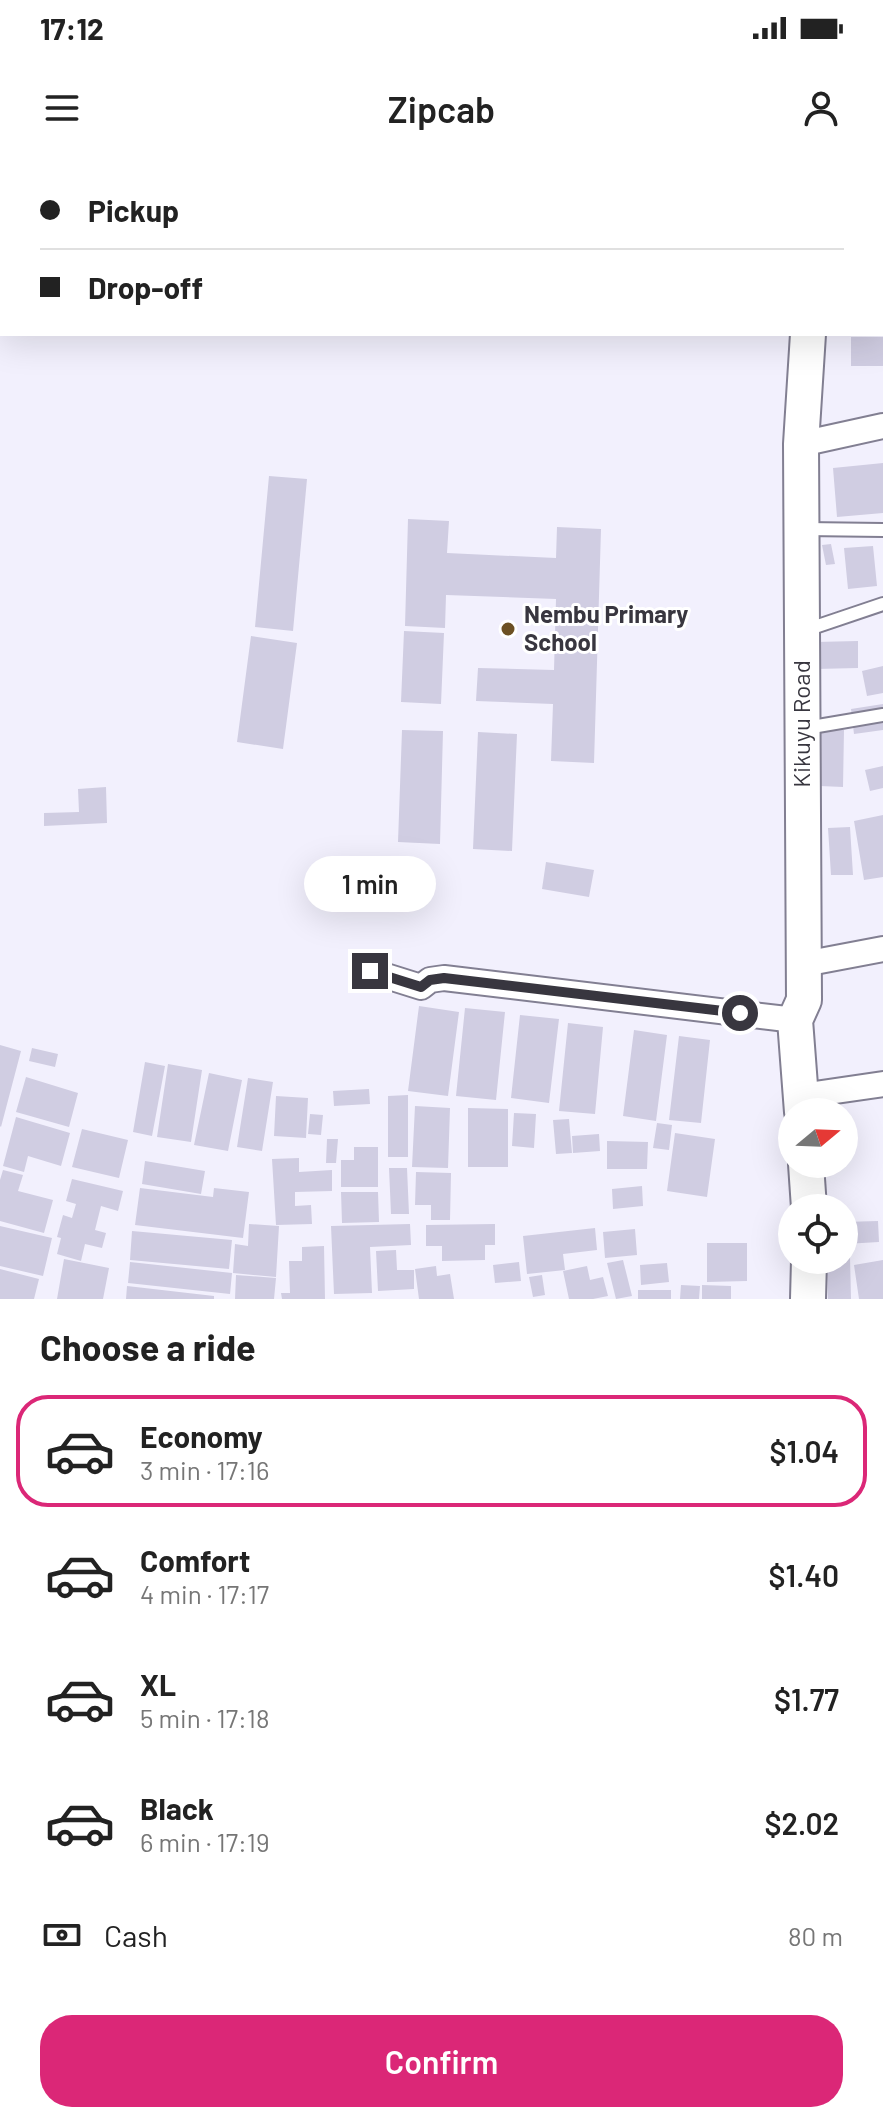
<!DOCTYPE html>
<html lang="en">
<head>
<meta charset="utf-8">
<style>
	:root { --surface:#fff; --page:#f2f2f2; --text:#222; --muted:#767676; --line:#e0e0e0; --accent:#db2777 }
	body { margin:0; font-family:Barlow,sans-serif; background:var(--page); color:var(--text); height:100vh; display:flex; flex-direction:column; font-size:30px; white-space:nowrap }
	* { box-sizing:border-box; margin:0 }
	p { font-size:26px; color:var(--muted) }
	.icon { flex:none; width:44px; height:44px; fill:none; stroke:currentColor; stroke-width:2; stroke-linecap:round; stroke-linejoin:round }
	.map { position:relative; height:1139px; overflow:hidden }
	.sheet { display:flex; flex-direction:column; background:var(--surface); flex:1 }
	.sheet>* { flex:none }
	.hud { position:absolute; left:0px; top:0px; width:884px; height:176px; box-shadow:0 8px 32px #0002; display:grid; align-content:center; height:176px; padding:0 40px; background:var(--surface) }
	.needle { width:52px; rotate:71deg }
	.fabs { position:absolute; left:778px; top:938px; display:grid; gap:16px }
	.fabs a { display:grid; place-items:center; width:80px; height:80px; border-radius:50%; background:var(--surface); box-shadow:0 8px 32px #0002; font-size:40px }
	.end { position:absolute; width:36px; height:36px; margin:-18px; border:10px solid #38363f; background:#fff; box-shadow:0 0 0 4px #fff }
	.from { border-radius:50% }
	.bubble { position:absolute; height:56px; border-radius:28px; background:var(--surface); box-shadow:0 8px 32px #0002; font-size:26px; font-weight:600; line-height:56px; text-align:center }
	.hud b { display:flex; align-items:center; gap:28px; height:76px; font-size:30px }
	.hud b+b { border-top:2px solid var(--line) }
	.hud i { width:20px; height:20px; background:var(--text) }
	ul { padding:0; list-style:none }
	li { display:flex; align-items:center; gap:24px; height:112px; margin:0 16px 12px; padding:0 24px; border:4px solid transparent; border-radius:32px }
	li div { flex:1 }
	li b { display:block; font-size:30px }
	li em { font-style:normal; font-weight:600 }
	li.selected { border-color:var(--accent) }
	li>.icon { width:72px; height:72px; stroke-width:1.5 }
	h2 { padding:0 40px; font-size:36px; line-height:96px }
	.pay { display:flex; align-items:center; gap:20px; height:88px; padding:0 40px; font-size:30px }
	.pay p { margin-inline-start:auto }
	.action { display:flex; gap:16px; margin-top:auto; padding:16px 40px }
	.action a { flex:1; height:92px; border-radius:32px; background:var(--accent); color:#fff; font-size:32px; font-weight:600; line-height:92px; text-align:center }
	.status { display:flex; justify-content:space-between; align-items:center; height:56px; padding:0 40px; background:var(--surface); direction:ltr }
	.status svg { height:22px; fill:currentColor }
	header { display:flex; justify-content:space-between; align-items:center; height:104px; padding:0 40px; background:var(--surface); font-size:36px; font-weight:600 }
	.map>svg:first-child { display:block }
</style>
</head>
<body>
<div class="status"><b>17:12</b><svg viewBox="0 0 49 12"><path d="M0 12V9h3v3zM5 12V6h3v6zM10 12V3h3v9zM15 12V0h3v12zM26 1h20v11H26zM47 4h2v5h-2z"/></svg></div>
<header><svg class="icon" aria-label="menu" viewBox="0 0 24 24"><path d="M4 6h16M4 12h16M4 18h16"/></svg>Zipcab<svg class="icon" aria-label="person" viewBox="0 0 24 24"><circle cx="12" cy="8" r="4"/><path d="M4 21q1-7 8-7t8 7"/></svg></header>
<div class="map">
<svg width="883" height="1139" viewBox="0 0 883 1139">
	<rect width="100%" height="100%" fill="#f2f0fd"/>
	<path fill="#d0cde2" d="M851 177H883V206H851Z
		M883 303V353L837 357 833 308Z
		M269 316 307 319 293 471 255 467Z
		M408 359 449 361 447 393 556 398 557 367 601 369 594 603 551 601 553 544 476 541 478 508 554 510 556 439 446 435 445 468 405 466Z
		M831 384 835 404 826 405 822 385Z
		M873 386 877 426 848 429 844 388Z
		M404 471 444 473 441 544 401 542Z
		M251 476 297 483 283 589 237 582Z
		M858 481V508L816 509 815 482Z
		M883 506V533L867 536 862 511Z
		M883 544V570L854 574 851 549Z
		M402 570 443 571 440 684 398 682Z
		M821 570H844L843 627 820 626Z
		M478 572 517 574 512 691 473 689Z
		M883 606V628L870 631 865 610Z
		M106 627 107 663 44 666V653L79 652 78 629Z
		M883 655V717L864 720 854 661Z
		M850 667 853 715H831L828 668Z
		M546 702 594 710 589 737 542 729Z
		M419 846 459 852 448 936 408 931Z
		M465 848 505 852 496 940 456 936Z
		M520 855 559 859 549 943 511 938Z
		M568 863 603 867 595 954 559 951Z
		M634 870 667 875 656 961 623 956Z
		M679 876 710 880 701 963 669 960Z
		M0 885 21 891 1 967 0 966Z
		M32 888 58 894 55 907 29 901Z
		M145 902 165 906 152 976 133 972Z
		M168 904 202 910 191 982 157 977Z
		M209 913 242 920 228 991 194 985Z
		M26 917 78 933 69 967 16 952Z
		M248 918 273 922 262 991 237 987Z
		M369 929 370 944 334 946 333 931Z
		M408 935V997H388V936Z
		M276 936 308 938 306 978 274 976Z
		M415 946 450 948 448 1008 412 1007Z
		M468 948 508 949V1007H468Z
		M514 953 536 954 534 988 512 986Z
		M310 954 323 955 321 975 308 974Z
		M16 957 70 973 61 1006 28 996 24 1012 3 1006Z
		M569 959 572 993 556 994 553 960Z
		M657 963 672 965 669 990 653 988Z
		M82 969 128 980 119 1018 72 1007Z
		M675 973 715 979 707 1037 667 1031Z
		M599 974 600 991 573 993 572 976Z
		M327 979H338L336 1003H326Z
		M607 981 648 982 647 1009H607Z
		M354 987H378V1027H341V1000H354Z
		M299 998V1012L332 1010V1031L295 1032V1046L311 1045 312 1064 276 1065 272 999Z
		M145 1001 205 1011 201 1034 142 1024Z
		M389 1008H407L409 1054H391Z
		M3 1010 23 1015 18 1031 53 1040 44 1073 0 1061V1020Z
		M416 1012 451 1013 450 1060H431V1045H415Z
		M72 1019 123 1031 118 1051 101 1046 95 1070 106 1073 102 1088 85 1084 81 1101 57 1094 61 1078 57 1077 63 1055 72 1058 76 1044 66 1041Z
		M642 1026 643 1046 613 1049 612 1029Z
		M140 1028 213 1037 214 1028 249 1032 243 1078 135 1065Z
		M341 1032H378L379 1062 342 1063Z
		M878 1061 879 1082 845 1084 844 1062Z
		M249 1064 279 1066 276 1117 233 1113 235 1084 248 1086Z
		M410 1064 411 1085 370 1087 372 1133 334 1134 331 1066Z
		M495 1064V1085H485V1100L442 1101V1086H426V1065Z
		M0 1066 52 1078 43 1116 0 1106Z
		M595 1068 597 1090 563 1094 565 1110 527 1114 523 1076Z
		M635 1069 637 1095 605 1098 603 1072Z
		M132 1071 232 1080 229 1109 130 1100Z
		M707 1083H747V1121L707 1122Z
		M324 1086 325 1139H282L281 1133H290L289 1101H302V1087Z
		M396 1090 397 1110H414V1129L378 1131 376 1091Z
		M844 1096H850L851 1139H828L827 1100H844Z
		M64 1099 109 1108 103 1139H57Z
		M623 1100 632 1136 616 1139 607 1103Z
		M883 1100V1139H859L854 1105Z
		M130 1102 232 1113 230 1134 128 1123Z
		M519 1102 521 1121 495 1123 493 1105Z
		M667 1103 669 1122 641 1125 640 1105Z
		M436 1106 437 1116 450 1114 454 1139H419L415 1109Z
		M587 1106 590 1120 603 1117 608 1136 593 1139H569L563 1111Z
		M0 1109 39 1119 34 1139H0Z
		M236 1115 276 1118 274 1139H235Z
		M542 1115 545 1135 533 1137 529 1117Z
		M681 1125 700 1126 699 1139H680Z
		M702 1125 731 1126V1139H702Z
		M127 1126 214 1136V1139H126Z
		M638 1130H671V1139H638Z"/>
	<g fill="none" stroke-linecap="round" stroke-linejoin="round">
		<g stroke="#827f92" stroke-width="16">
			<path id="lane" d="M805 369 883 370
				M806 470 883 444
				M806 568 883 555"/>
		</g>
		<g stroke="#827f92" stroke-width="28">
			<path id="street" d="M801 284 883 266
				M804 804 883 789
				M370 811 421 827 430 820 444 818 795 860
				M801 936 883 924"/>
		</g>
		<g stroke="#827f92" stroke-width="38">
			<path id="secondary" d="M819 2V0
				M802 952 795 860 804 840 801 284 808 174
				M806 1004 809 1048
				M808 1139 809 1100"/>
		</g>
		<use href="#lane" stroke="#fff" stroke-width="12"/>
		<use href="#street" stroke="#fff" stroke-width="24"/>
		<use href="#secondary" stroke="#fff" stroke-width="34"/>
	</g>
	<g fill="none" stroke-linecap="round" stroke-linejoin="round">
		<path stroke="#38363f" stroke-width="10" d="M370 811 421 827 430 820 444 818 740 853"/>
	</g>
	<circle fill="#6c5023" stroke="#fff" stroke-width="3" cx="508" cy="469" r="8"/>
	<g text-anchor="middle" stroke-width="6" stroke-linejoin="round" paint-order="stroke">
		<g font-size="24" font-weight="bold" fill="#38363f" stroke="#fff" text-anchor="start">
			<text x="524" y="463">Nembu Primary<tspan x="524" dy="28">School</tspan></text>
		</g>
		<g font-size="24" fill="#38363f" stroke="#fff">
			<text transform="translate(802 564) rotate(-90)" y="8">Kikuyu Road</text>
		</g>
	</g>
</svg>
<div class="fabs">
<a><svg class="needle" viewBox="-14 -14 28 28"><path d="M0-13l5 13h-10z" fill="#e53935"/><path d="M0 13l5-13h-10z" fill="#767676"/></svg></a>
<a><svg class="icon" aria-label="locate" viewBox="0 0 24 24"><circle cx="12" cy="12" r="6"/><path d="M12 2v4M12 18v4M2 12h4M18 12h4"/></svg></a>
</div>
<i class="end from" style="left:740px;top:853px"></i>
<i class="end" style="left:370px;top:811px"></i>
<div class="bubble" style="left:304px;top:696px;width:132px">1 min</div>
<div class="hud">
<b><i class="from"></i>Pickup</b>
<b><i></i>Drop-off</b>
</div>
</div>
<section class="sheet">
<h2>Choose a ride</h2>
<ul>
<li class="selected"><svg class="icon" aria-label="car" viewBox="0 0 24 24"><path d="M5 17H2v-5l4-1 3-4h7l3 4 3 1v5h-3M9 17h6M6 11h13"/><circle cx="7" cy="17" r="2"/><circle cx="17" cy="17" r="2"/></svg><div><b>Economy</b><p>3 min · 17:16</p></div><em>$1.04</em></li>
<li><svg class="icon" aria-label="car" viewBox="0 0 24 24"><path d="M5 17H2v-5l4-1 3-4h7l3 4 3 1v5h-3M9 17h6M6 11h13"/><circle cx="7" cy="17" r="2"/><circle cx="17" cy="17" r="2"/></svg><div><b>Comfort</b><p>4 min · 17:17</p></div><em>$1.40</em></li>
<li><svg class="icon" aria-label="car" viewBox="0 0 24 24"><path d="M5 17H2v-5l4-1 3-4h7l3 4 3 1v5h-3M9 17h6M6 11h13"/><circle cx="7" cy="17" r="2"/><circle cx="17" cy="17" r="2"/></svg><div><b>XL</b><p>5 min · 17:18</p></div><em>$1.77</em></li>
<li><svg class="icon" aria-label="car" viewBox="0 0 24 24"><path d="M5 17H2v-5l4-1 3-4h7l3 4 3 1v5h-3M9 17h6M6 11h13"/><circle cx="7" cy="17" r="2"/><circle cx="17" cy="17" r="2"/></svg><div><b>Black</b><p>6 min · 17:19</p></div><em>$2.02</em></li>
</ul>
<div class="pay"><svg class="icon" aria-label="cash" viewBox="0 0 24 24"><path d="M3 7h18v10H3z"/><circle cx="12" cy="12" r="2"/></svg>Cash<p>80 m</p></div>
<div class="action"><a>Confirm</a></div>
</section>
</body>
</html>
